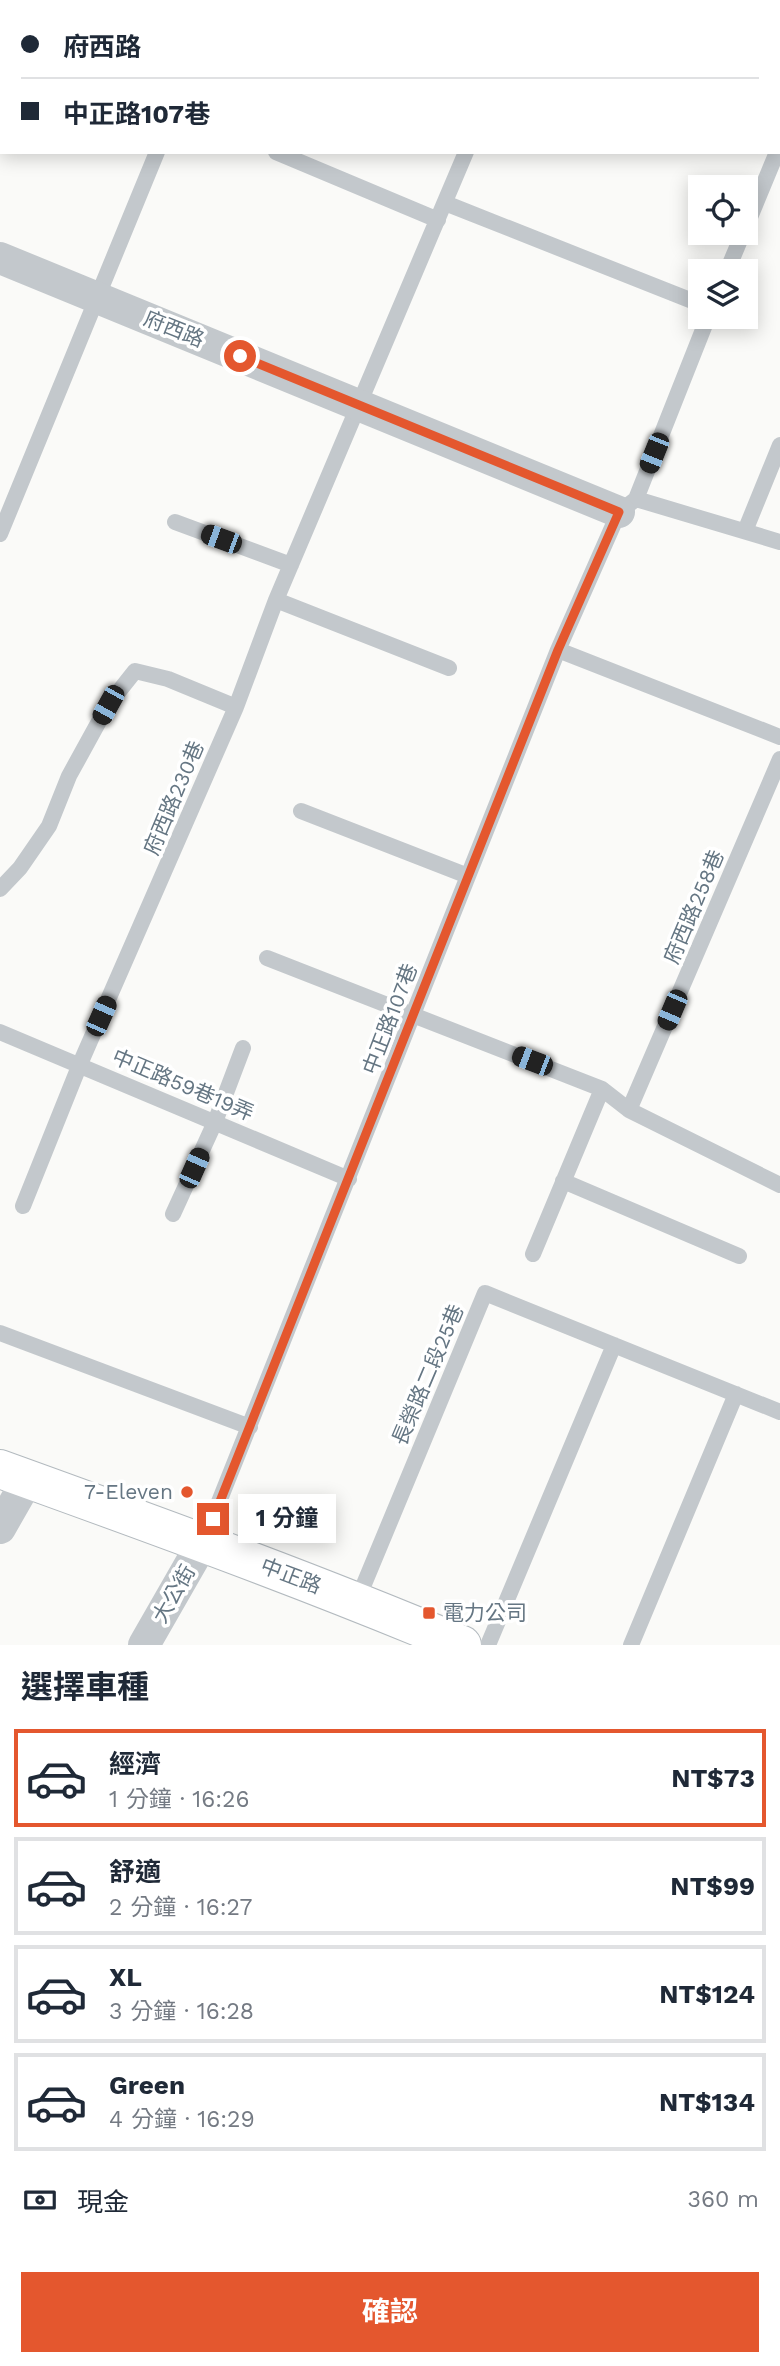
<!DOCTYPE html>
<html lang="zh-TW">
<head>
<meta charset="utf-8">
<style>
	:root { --surface:#fff; --page:#f6f6f7; --text:#1f2937; --muted:#747a83; --line:#e0e1e3; --accent:#e4572e }
	body { margin:0; font-family:"Work Sans","Noto Sans TC",sans-serif; background:var(--page); color:var(--text); height:100vh; display:flex; flex-direction:column; font-size:26px; white-space:nowrap }
	* { box-sizing:border-box; margin:0 }
	p { font-size:23px; color:var(--muted) }
	.icon { flex:none; width:38px; height:38px; fill:none; stroke:currentColor; stroke-width:2; stroke-linecap:round; stroke-linejoin:round }
	.map { position:relative; height:1645px; overflow:hidden }
	.panel { display:flex; flex-direction:column; background:var(--surface); flex:1 }
	.panel>* { flex:none }
	.banner { position:absolute; left:0px; top:0px; width:780px; height:154px; box-shadow:0 4px 18px #0003; display:grid; align-content:center; height:154px; padding:0 21px; background:var(--surface) }
	.fabs { position:absolute; left:688px; top:175px; display:grid; gap:14px }
	.fabs a { display:grid; place-items:center; width:70px; height:70px; border-radius:0px; background:var(--surface); box-shadow:0 4px 18px #0003; font-size:35px }
	.end { position:absolute; width:32px; height:32px; margin:-16px; border:9px solid #e4572e; background:#fff; box-shadow:0 0 0 4px #fff }
	.from { border-radius:50% }
	.bubble { position:absolute; height:49px; border-radius:0px; background:var(--surface); box-shadow:0 4px 18px #0003; font-size:23px; font-weight:700; line-height:49px; text-align:center }
	.car { position:absolute; width:21px; height:42px; margin:-21px -10px; border-radius:9px; box-shadow:0 0 5px 2px #0007; background:linear-gradient(#222 24%,#8ab4d8 0 40%,#222 0 76%,#8ab4d8 0 86%,#222 0) }
	.banner b { display:flex; align-items:center; gap:24px; height:66px; font-size:26px }
	.banner b+b { border-top:2px solid var(--line) }
	.banner i { width:18px; height:18px; background:var(--text) }
	ul { padding:0; list-style:none }
	li { display:flex; align-items:center; gap:21px; height:98px; margin:0 14px 10px; padding:0 7px; border:4px solid var(--line); border-radius:0px }
	li div { flex:1 }
	li b { display:block; font-size:26px }
	li em { font-style:normal; font-weight:700 }
	li.on { border-color:var(--accent) }
	li>.icon { width:63px; height:63px; stroke-width:1.5 }
	h2 { padding:0 21px; font-size:32px; line-height:84px }
	.pay { display:flex; align-items:center; gap:18px; height:77px; padding:0 21px; font-size:26px }
	.pay p { margin-inline-start:auto }
	.cta { display:flex; gap:14px; margin-top:auto; padding:14px 21px }
	.cta a { flex:1; height:80px; border-radius:0px; background:var(--accent); color:#fff; font-size:28px; font-weight:700; line-height:80px; text-align:center }
	.map>svg:first-child { display:block }
</style>
</head>
<body>
<div class="map">
<svg width="780" height="1645" viewBox="0 0 780 1645">
	<rect width="100%" height="100%" fill="#fafaf8"/>
	<g fill="none" stroke-linecap="round" stroke-linejoin="round">
		<g stroke="#b3babf" stroke-width="40">
			<path id="secondary" d="M0 1469C155 1525 310 1581 462 1645"/>
		</g>
		<path stroke="#c3c8cc" stroke-width="16" d="M400 0 405 2
			M220 2 221 0
			M528 2 529 0
			M779 109 780 110
			M276 152 438 220
			M445 203 700 304
			M746 227 777 152
			M727 271 743 233
			M636 499 780 542
			M175 522 291 565
			M745 531 780 445
			M0 534 157 152
			M276 600 449 668
			M558 650 780 737
			M301 811 468 876
			M0 889 20 868 49 826 69 776 108 705 135 671 168 679 236 707
			M267 958 602 1089 629 1110 780 1185
			M0 1032 349 1179
			M629 1110 780 759
			M563 1181 739 1256
			M23 1206 80 1064 236 707 276 600 466 152
			M173 1214 215 1122 243 1048
			M533 1254 602 1089
			M0 1333 250 1427
			M203 1542 558 650 619 512 636 499 708 317
			M357 1601 485 1293 780 1412
			M488 1645 614 1345
			M631 1645 736 1394"/>
		<path stroke="#c3c8cc" stroke-width="32" d="M0 258 619 512
			M0 1528 28 1479
			M144 1645 203 1542"/>
		<use href="#secondary" stroke="#fff" stroke-width="38"/>
	</g>
	<g fill="none" stroke-linecap="round" stroke-linejoin="round">
		<path stroke="#e4572e" stroke-width="9" d="M213 1519 558 650 619 512 240 356"/>
	</g>
	<g fill="#e4572e" stroke="#fff" stroke-width="2.5">
		<circle cx="187" cy="1492" r="7"/>
		<rect x="422" y="1606" width="14" height="14" rx="3.5"/>
	</g>
	<g text-anchor="middle" stroke-width="7" stroke-linejoin="round" paint-order="stroke">
		<g font-size="21" fill="#657683" stroke="#fff">
			<text transform="translate(174 329) rotate(22)" y="7">府西路</text>
			<text transform="translate(174 798) rotate(-67)" y="7">府西路230巷</text>
			<text transform="translate(694 907) rotate(-67)" y="7">府西路258巷</text>
			<text transform="translate(390 1019) rotate(-69)" y="7">中正路107巷</text>
			<text transform="translate(183 1085) rotate(23)" y="7">中正路59巷19弄</text>
			<text transform="translate(428 1375) rotate(-67)" y="7">長榮路二段25巷</text>
			<text transform="translate(291 1576) rotate(21)" y="7">中正路</text>
			<text transform="translate(174 1594) rotate(-60)" y="7">大公街</text>
		</g>
		<g font-size="21" fill="#657683" stroke="#fff" text-anchor="end">
			<text x="173" y="1499">7-Eleven</text>
			<text x="443" y="1620" text-anchor="start">電力公司</text>
		</g>
	</g>
</svg>
<div class="fabs">
<a><svg class="icon" aria-label="locate" viewBox="0 0 24 24"><circle cx="12" cy="12" r="6"/><path d="M12 2v4M12 18v4M2 12h4M18 12h4"/></svg></a>
<a><svg class="icon" aria-label="layers" viewBox="0 0 24 24"><path d="M12 4l9 5-9 5-9-5zM3 14l9 5 9-5"/></svg></a>
</div>
<i class="end from" style="left:240px;top:356px"></i>
<i class="end" style="left:213px;top:1519px"></i>
<div class="bubble" style="left:238px;top:1494px;width:98px">1 分鐘</div>
<i class="car" style="left:654px;top:453px;rotate:202deg"></i>
<i class="car" style="left:221px;top:539px;rotate:290deg"></i>
<i class="car" style="left:108px;top:705px;rotate:209deg"></i>
<i class="car" style="left:672px;top:1010px;rotate:203deg"></i>
<i class="car" style="left:101px;top:1016px;rotate:24deg"></i>
<i class="car" style="left:532px;top:1061px;rotate:291deg"></i>
<i class="car" style="left:194px;top:1168px;rotate:24deg"></i>
<div class="banner">
<b><i class="from"></i>府西路</b>
<b><i></i>中正路107巷</b>
</div>
</div>
<section class="panel">
<h2>選擇車種</h2>
<ul>
<li class="on"><svg class="icon" aria-label="car" viewBox="0 0 24 24"><path d="M5 17H2v-5l4-1 3-4h7l3 4 3 1v5h-3M9 17h6M6 11h13"/><circle cx="7" cy="17" r="2"/><circle cx="17" cy="17" r="2"/></svg><div><b>經濟</b><p>1 分鐘 · 16:26</p></div><em>NT$73</em></li>
<li><svg class="icon" aria-label="car" viewBox="0 0 24 24"><path d="M5 17H2v-5l4-1 3-4h7l3 4 3 1v5h-3M9 17h6M6 11h13"/><circle cx="7" cy="17" r="2"/><circle cx="17" cy="17" r="2"/></svg><div><b>舒適</b><p>2 分鐘 · 16:27</p></div><em>NT$99</em></li>
<li><svg class="icon" aria-label="car" viewBox="0 0 24 24"><path d="M5 17H2v-5l4-1 3-4h7l3 4 3 1v5h-3M9 17h6M6 11h13"/><circle cx="7" cy="17" r="2"/><circle cx="17" cy="17" r="2"/></svg><div><b>XL</b><p>3 分鐘 · 16:28</p></div><em>NT$124</em></li>
<li><svg class="icon" aria-label="car" viewBox="0 0 24 24"><path d="M5 17H2v-5l4-1 3-4h7l3 4 3 1v5h-3M9 17h6M6 11h13"/><circle cx="7" cy="17" r="2"/><circle cx="17" cy="17" r="2"/></svg><div><b>Green</b><p>4 分鐘 · 16:29</p></div><em>NT$134</em></li>
</ul>
<div class="pay"><svg class="icon" aria-label="cash" viewBox="0 0 24 24"><path d="M3 7h18v10H3z"/><circle cx="12" cy="12" r="2"/></svg>現金<p>360 m</p></div>
<div class="cta"><a>確認</a></div>
</section>
</body>
</html>
